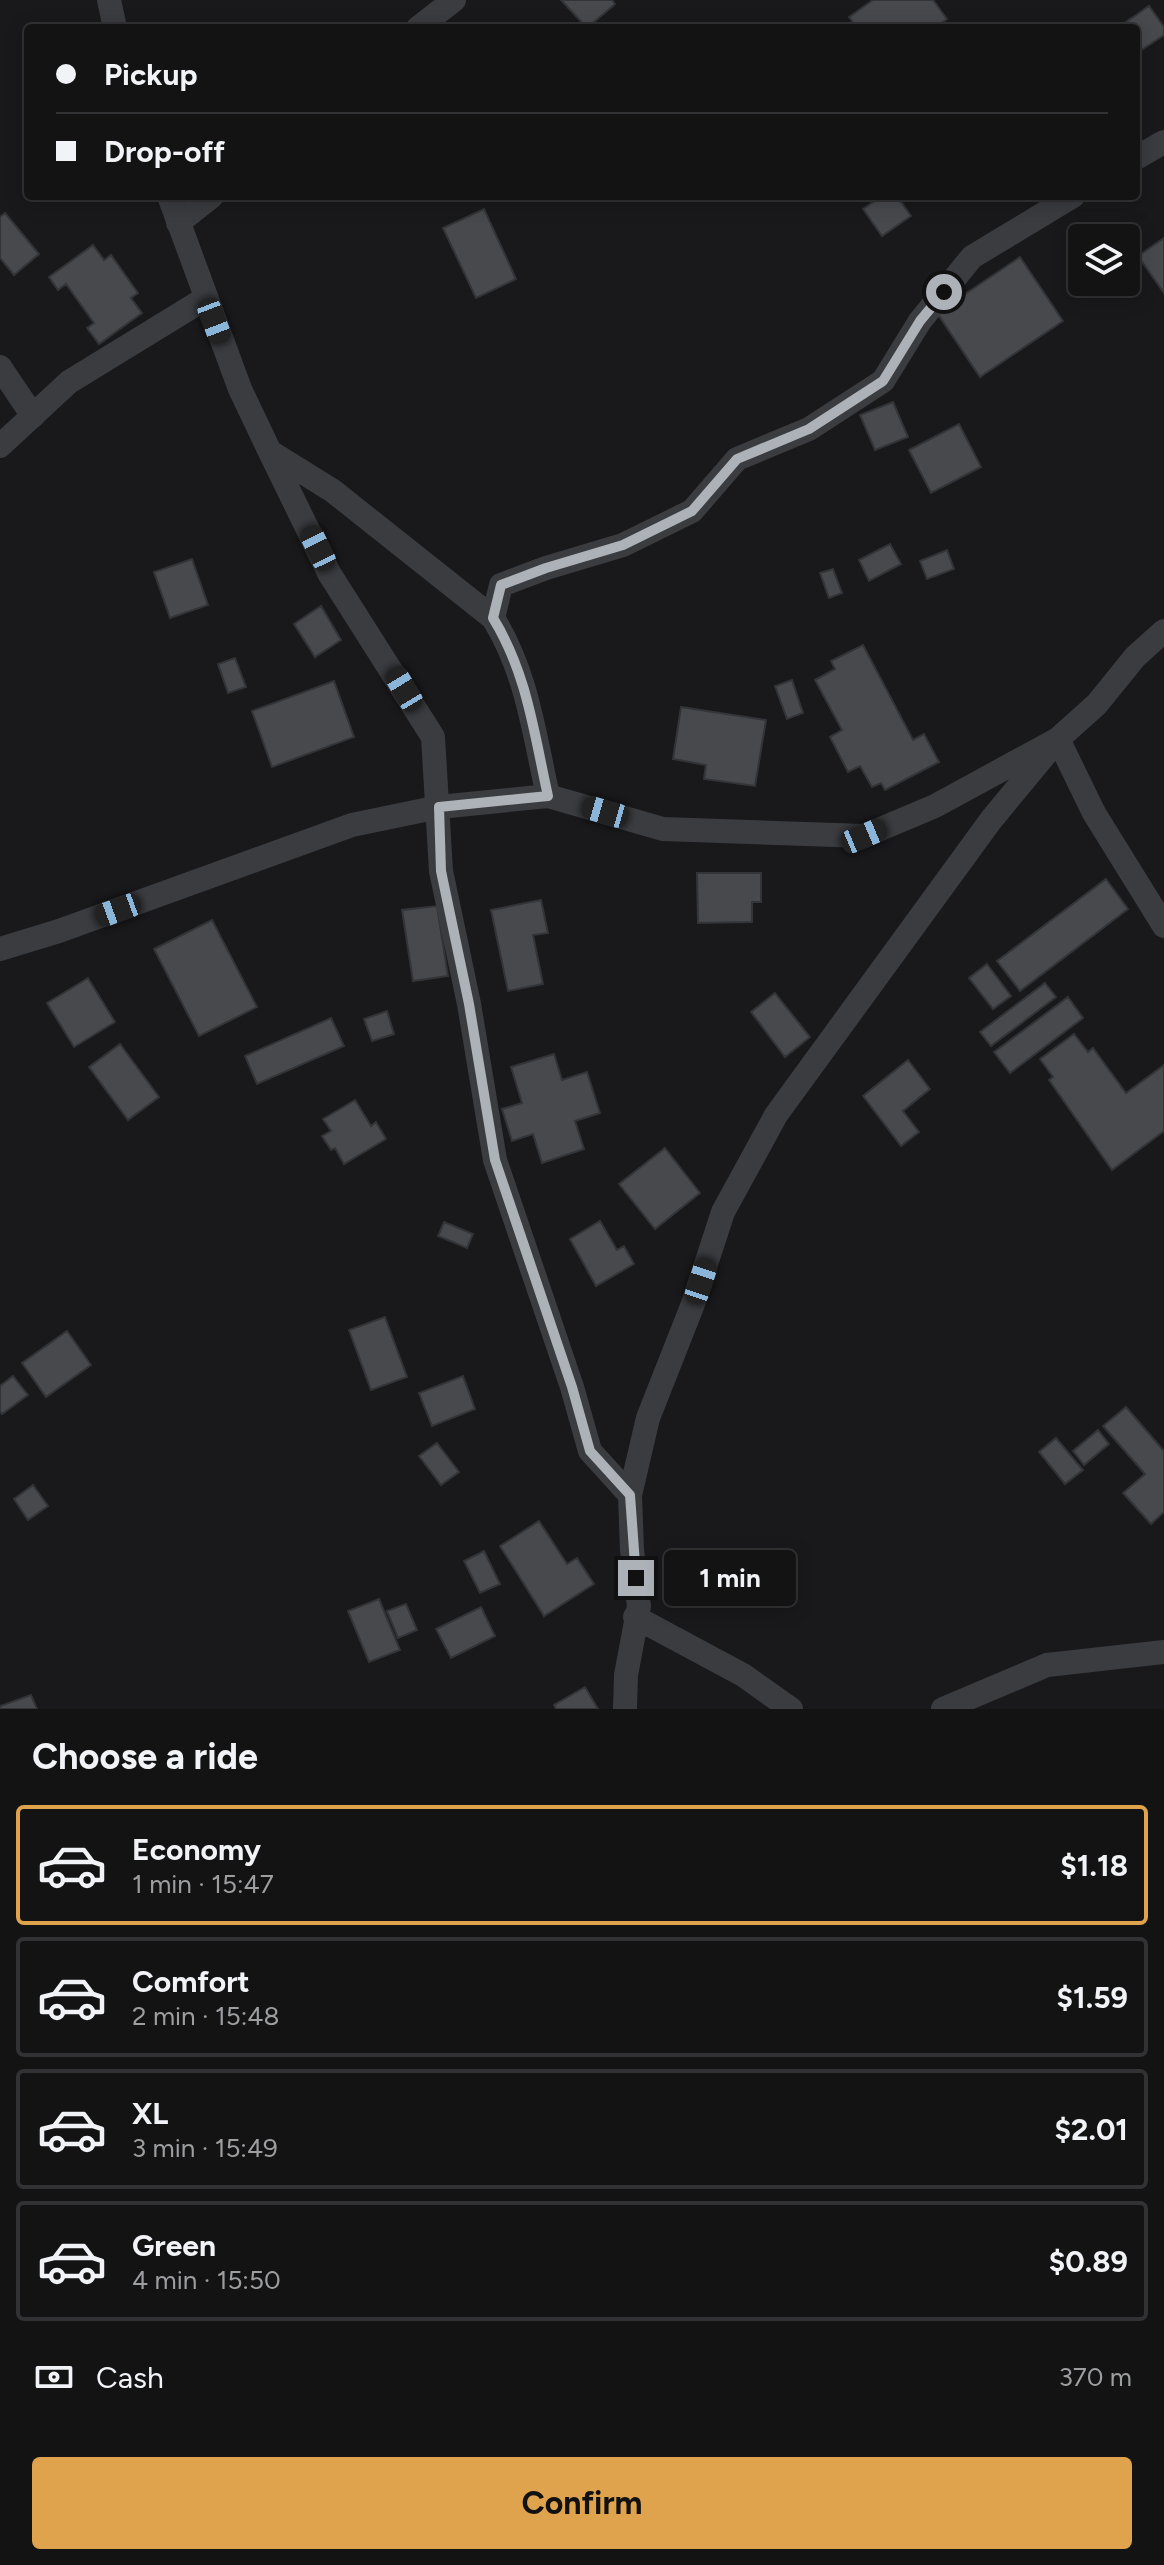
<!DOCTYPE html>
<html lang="en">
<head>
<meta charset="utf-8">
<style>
	:root { --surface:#131314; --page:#202022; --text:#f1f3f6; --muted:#9d9ea0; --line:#323234; --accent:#dfa34d }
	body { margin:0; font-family:Figtree,sans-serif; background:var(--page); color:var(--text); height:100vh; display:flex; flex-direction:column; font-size:30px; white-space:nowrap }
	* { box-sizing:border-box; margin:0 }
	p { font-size:26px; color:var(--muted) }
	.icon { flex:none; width:44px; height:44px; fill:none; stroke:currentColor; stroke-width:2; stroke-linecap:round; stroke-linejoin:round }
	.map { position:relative; height:1709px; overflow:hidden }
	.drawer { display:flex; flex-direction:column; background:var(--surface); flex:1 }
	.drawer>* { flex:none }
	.guide { position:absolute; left:24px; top:24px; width:1116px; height:176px; border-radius:8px; box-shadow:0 4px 20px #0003,0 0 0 2px var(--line); display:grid; align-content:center; height:176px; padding:0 32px; background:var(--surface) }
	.buttons { position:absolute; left:1068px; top:224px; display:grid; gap:16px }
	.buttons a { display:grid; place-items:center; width:72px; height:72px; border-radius:8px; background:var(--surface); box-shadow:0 4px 20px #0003,0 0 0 2px var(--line); font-size:40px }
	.end { position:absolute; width:36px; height:36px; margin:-18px; border:10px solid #adb2b9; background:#111; box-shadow:0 0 0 4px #111 }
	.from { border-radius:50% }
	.bubble { position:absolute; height:56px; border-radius:8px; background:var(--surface); box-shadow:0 4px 20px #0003,0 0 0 2px var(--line); font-size:26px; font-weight:700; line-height:56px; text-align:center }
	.car { position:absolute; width:24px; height:48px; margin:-24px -12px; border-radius:10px; box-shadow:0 0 6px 2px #0007; background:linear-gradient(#222 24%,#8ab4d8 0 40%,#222 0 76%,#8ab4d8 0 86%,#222 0) }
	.guide b { display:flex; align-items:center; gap:28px; height:76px; font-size:30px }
	.guide b+b { border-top:2px solid var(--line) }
	.guide i { width:20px; height:20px; background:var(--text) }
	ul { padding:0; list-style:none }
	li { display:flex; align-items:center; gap:24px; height:120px; margin:0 16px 12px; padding:0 16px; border:4px solid var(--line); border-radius:8px }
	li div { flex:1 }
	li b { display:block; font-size:30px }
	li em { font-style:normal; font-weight:700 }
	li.current { border-color:var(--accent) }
	li>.icon { width:72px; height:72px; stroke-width:1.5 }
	h2 { padding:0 32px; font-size:36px; line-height:96px }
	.pay { display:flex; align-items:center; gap:20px; height:88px; padding:0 32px; font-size:30px }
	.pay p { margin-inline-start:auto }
	.button { display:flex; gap:16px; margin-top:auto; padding:16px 32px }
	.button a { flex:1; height:92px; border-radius:8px; background:var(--accent); color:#111; font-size:32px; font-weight:700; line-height:92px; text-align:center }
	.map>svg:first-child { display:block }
</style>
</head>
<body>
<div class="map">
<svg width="1164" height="1709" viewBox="0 0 1164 1709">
	<rect width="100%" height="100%" fill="#19191b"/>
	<path fill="#48494d" stroke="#333437" stroke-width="2" d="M561 0H612L615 4 587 28Z
		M873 0H933L947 19 935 28H857L849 17Z
		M1149 6 1164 27V35L1137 53 1136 28 1119 27Z
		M882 196H897L911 216 882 236 863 209Z
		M484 209 516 279 476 298 443 228Z
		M5 213 39 254 14 275 0 258V217Z
		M1164 238V293L1138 256Z
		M93 245 104 260 111 255 138 293 131 298 142 313 99 344 87 328 94 323 66 284 58 290 49 277Z
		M1020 257 1063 321 980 377 937 313Z
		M893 402 908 437 875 450 860 415Z
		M959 424 981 467 931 493 909 450Z
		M890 544 901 564 869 581 859 560Z
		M947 550 954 569 927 579 920 561Z
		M192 559 208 605 170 618 154 572Z
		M833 569 842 593 829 598 820 573Z
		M321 606 341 640 315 657 294 624Z
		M863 645 913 740 924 734 939 762 885 790 881 783 872 787 860 766 848 772 830 737 842 730 815 680 835 669 831 661Z
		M235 658 246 687 228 693 218 664Z
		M792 680 803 713 787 719 775 686Z
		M334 681 354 737 272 767 252 711Z
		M681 707 766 720 755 786 704 779 706 765 673 759Z
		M697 873H761V902H752V922L698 923Z
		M1106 879 1128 909 1020 991 997 961Z
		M541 900 548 933 533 935 543 984 508 991 491 910Z
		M437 906 448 976 413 981 402 910Z
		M212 920 257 1007 199 1036 154 949Z
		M987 964 1011 996 993 1009 969 978Z
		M88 978 115 1022 74 1047 47 1003Z
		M1045 983 1056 997 991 1046 980 1032Z
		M775 993 810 1037 785 1057 751 1012Z
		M1068 997 1083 1018 1010 1073 994 1052Z
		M387 1011 394 1034 372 1041 364 1019Z
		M331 1018 344 1046 257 1084 245 1056Z
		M1074 1034 1088 1052 1093 1048 1126 1093 1164 1065V1131L1112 1170 1049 1080 1053 1077 1040 1059Z
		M120 1044 159 1097 128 1120 89 1067Z
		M554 1054 562 1080 587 1072 600 1113 575 1121 584 1149 542 1163 533 1134 512 1141 502 1109 522 1103 511 1067Z
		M908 1060 930 1089 903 1111 919 1132 901 1146 863 1096Z
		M355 1100 371 1126 376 1122 386 1139 344 1164 335 1148 331 1150 322 1136 331 1131 323 1119Z
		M665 1148 700 1193 655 1229 619 1184Z
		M600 1221 617 1250 624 1246 634 1264 596 1286 570 1239Z
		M444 1222 473 1234 467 1248 438 1236Z
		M385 1317 407 1377 371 1390 349 1330Z
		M67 1331 91 1365 46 1397 22 1363Z
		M13 1376 28 1395 2 1414 0 1411V1386Z
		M463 1376 475 1409 432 1426 419 1393Z
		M1126 1407 1164 1451V1512L1151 1524 1123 1493 1145 1474 1103 1426Z
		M1098 1430 1109 1444 1084 1465 1073 1451Z
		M1056 1438 1083 1470 1065 1484 1039 1452Z
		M437 1443 459 1472 441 1485 419 1456Z
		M33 1485 48 1506 28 1520 14 1499Z
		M539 1521 567 1564 577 1558 594 1584 544 1616 500 1546Z
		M484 1551 500 1584 480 1593 464 1561Z
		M379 1599 400 1650 369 1662 348 1611Z
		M406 1604 417 1630 398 1638 387 1611Z
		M481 1607 495 1636 451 1658 436 1629Z
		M585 1687 598 1709H556L554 1705Z
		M31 1695 37 1709H0V1706Z"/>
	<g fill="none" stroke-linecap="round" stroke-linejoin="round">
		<path stroke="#3b3c40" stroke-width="24" d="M109 0 115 28
			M418 28 454 0
			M1136 158 1164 142
			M169 196 240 389 270 452 329 573 433 737 441 871 469 1004 495 1160 572 1387 590 1451 630 1495
			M178 223 212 196
			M0 367 33 416
			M0 446 69 382 206 298
			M272 453 333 491 493 618C527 673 534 733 548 796
			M493 618 501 585 546 568 623 545 692 511 737 459 809 429 883 381 920 321 972 257 1073 196
			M0 949 59 931 352 825 439 807 548 796 663 829 864 836 935 806 1058 739 1094 813 1164 926
			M635 1617 743 1675 791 1709
			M625 1709 626 1675 639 1606 632 1550 630 1495 648 1418 693 1304 723 1212 776 1115 991 820 1058 739 1097 704 1135 657 1164 631
			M943 1709 1047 1665 1164 1652"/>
	</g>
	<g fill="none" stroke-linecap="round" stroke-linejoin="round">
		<path stroke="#adb2b9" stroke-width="10" d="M636 1578 630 1495 590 1451 572 1387 495 1160 469 1004 441 871 439 807 548 796C534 733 527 673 493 618L501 585 546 568 623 545 692 511 737 459 809 429 883 381 920 321 944 292"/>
	</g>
</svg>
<div class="buttons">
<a><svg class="icon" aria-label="layers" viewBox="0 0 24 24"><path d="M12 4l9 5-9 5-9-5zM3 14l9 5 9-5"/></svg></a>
</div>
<i class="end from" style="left:944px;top:292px"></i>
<i class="end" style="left:636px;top:1578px"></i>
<div class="bubble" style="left:664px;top:1550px;width:132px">1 min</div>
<i class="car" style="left:214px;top:321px;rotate:159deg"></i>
<i class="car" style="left:318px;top:548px;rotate:334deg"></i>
<i class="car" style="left:404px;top:689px;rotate:329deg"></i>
<i class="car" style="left:605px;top:812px;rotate:286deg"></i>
<i class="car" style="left:864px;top:836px;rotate:67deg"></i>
<i class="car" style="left:118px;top:910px;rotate:250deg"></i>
<i class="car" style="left:701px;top:1281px;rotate:18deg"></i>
<div class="guide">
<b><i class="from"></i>Pickup</b>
<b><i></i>Drop-off</b>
</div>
</div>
<section class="drawer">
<h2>Choose a ride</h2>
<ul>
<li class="current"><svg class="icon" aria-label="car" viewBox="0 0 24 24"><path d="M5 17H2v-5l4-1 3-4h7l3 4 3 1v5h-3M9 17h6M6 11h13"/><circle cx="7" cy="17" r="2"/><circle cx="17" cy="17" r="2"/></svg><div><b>Economy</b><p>1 min · 15:47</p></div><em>$1.18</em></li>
<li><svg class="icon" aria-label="car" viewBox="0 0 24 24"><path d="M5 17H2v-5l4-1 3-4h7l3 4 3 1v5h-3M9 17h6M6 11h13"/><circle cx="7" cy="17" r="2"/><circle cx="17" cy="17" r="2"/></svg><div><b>Comfort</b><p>2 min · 15:48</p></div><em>$1.59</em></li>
<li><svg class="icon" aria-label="car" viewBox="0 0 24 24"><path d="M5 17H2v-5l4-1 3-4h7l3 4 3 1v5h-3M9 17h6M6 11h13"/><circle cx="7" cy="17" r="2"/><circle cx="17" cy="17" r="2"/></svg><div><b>XL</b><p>3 min · 15:49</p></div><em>$2.01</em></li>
<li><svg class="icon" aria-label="car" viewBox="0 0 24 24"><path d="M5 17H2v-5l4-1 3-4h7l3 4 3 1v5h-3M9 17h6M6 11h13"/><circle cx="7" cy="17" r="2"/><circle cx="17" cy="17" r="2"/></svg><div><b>Green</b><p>4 min · 15:50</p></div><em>$0.89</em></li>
</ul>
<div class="pay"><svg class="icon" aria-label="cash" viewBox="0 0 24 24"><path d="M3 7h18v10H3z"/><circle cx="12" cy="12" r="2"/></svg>Cash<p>370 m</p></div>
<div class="button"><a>Confirm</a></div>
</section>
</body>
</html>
